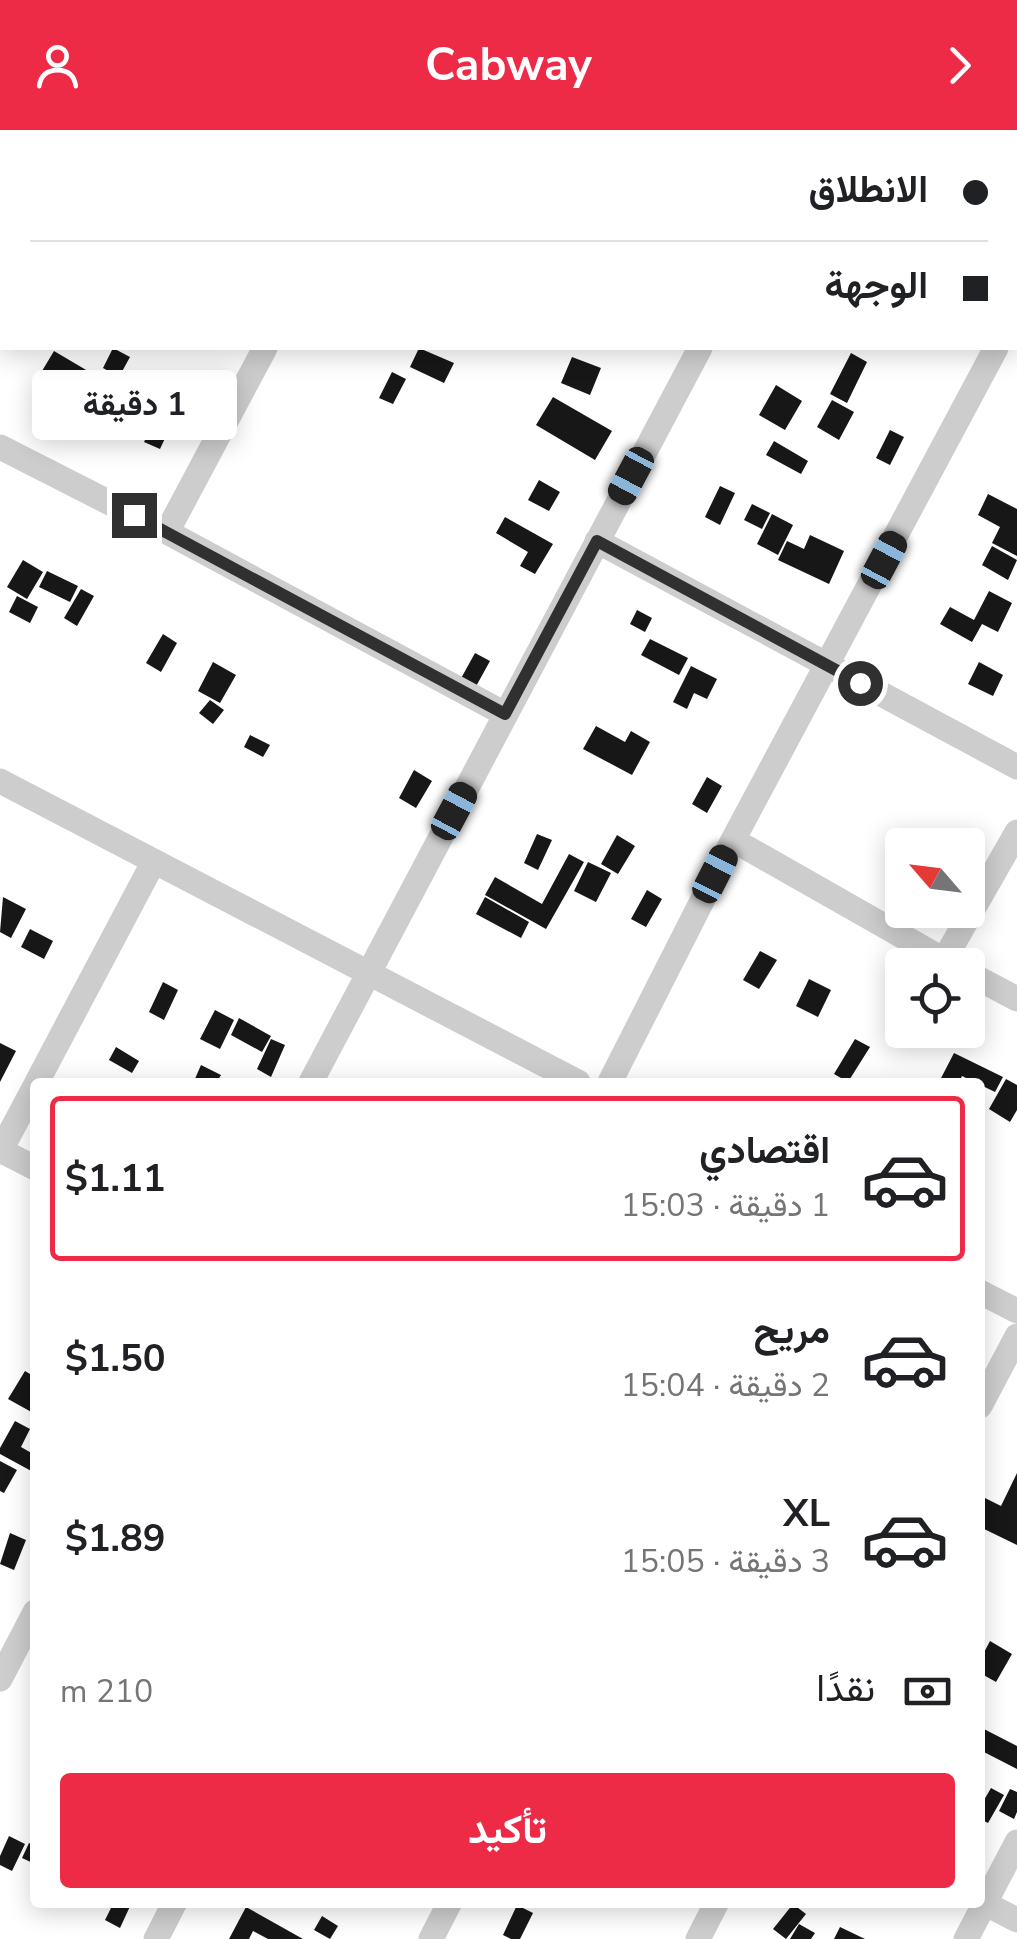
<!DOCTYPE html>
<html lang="ar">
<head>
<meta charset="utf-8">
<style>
	:root { --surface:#fff; --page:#f6f6f6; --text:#202124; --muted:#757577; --line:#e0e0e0; --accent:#ee2b47 }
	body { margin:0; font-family:"Nunito Sans",Vazirmatn,sans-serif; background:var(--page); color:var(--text); direction:rtl; height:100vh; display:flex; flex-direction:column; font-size:38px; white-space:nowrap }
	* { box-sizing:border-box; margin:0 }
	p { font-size:32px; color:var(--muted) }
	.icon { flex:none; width:55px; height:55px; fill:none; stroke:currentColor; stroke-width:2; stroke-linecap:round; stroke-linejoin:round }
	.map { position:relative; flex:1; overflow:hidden; direction:ltr }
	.details { position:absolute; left:30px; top:948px; width:955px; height:830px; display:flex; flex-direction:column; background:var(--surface); border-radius:10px; box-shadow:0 5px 25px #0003; direction:rtl }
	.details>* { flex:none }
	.hud { position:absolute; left:0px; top:0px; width:1018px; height:220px; box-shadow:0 5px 25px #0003; direction:rtl; display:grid; align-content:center; height:220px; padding:0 30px; background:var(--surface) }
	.needle { width:65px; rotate:298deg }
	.controls { position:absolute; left:885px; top:698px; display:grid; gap:20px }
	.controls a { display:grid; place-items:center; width:100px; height:100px; border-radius:10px; background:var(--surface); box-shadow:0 5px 25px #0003; font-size:50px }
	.end { position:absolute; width:45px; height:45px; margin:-22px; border:12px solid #303030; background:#fff; box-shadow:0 0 0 5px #fff }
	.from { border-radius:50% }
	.bubble { position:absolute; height:70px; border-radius:10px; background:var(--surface); box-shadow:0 5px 25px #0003; font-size:32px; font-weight:700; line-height:70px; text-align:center; direction:rtl }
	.car { position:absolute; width:30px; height:60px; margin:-30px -15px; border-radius:12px; box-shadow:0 0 8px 2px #0007; background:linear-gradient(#222 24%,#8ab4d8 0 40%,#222 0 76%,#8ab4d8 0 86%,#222 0) }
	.hud b { display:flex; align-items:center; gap:35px; height:95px; font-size:38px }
	.hud b+b { border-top:2px solid var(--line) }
	.hud i { width:25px; height:25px; background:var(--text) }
	ul { padding:18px 0 0; list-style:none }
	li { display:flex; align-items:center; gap:30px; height:165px; margin:0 20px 15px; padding:0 10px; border:5px solid transparent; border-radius:10px }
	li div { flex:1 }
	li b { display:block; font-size:38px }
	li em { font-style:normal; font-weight:700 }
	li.selected { border-color:var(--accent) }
	li>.icon { width:90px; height:90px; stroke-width:1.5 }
	.pay { display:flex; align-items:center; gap:25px; height:110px; padding:0 30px; font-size:38px }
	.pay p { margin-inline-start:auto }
	.button { display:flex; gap:20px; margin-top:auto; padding:20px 30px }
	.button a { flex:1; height:115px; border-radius:10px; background:var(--accent); color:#fff; font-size:40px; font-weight:700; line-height:115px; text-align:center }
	header { display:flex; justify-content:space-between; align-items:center; height:130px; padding:0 30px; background:var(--accent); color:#fff; font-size:45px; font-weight:700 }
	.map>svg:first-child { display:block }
</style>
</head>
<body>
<header><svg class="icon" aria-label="forward" viewBox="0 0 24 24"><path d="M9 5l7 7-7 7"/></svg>Cabway<svg class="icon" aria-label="person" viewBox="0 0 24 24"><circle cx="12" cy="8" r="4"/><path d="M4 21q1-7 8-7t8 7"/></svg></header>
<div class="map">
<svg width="1017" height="1809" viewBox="0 0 1017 1809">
	<rect width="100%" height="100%" fill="#fff"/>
	<path fill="#171717" d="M113 218 130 227 119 247 103 238Z
		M419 218 454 233 444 253 410 237Z
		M54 221 98 247 80 277 36 251Z
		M851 223 867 232 847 273 830 264Z
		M572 227 601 238 590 265 561 253Z
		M392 242 406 249 393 274 379 268Z
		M776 255 802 271 785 300 759 285Z
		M553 267 612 301 595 330 536 295Z
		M832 270 854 282 839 310 817 297Z
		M159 281 174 289 160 319 144 312Z
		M890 300 904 307 890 335 876 328Z
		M774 311 808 331 801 344 766 325Z
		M539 350 560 362 549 381 528 370Z
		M720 356 735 363 720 395 705 387Z
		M988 364 1017 379V426L992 413 1000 397 978 385Z
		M752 374 770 383 762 399 744 390Z
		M772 384 793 395 778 425 757 414Z
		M505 387 553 414 535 444 520 436 528 422 496 403Z
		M810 405 844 421 829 454 778 430 787 411 804 419Z
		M992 416 1017 430 1008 450 982 435Z
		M23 430 43 442 27 469 7 457Z
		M47 441 78 456 70 472 39 457Z
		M81 459 94 466 77 496 64 488Z
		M989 461 1012 473 998 502 982 494 972 512 940 494 950 477 974 490Z
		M17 466 38 477 30 493 9 482Z
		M637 480 652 488 645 502 630 494Z
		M163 504 177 513 161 542 146 533Z
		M650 509 688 528 679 545 641 525Z
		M475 523 490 531 474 560 459 552Z
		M213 532 236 545 220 573 198 561Z
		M979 532 1003 545 993 566 968 554Z
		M691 536 717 549 707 569 694 563 687 579 673 572Z
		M210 570 224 580 213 594 199 583Z
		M596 596 625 612 631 601 650 612 632 645 583 619Z
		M250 605 270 615 263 627 244 617Z
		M414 640 432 651 416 678 399 668Z
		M707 647 722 656 707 683 692 674Z
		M537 704 552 710 538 740 524 733Z
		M617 705 635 716 618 744 601 734Z
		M569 724 584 732 546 799 485 765 495 747 542 774Z
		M588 732 611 743 596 772 574 761Z
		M647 760 662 769 646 797 631 789Z
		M3 767 26 779 11 808 0 802Z
		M485 767 529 792 521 808 476 784Z
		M30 799 53 811 44 829 21 817Z
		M760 821 777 830 759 859 743 850Z
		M809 849 831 860 818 887 796 876Z
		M163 852 178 860 164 890 149 882Z
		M215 880 234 890 220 919 200 909Z
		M239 888 271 906 262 922 231 905Z
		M271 909 285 915 271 947 257 939Z
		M855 909 870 917 848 952 834 944Z
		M0 913 16 921 0 952Z
		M116 917 139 931 132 943 109 930Z
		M954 923 1003 947 995 962 962 946 959 952H939Z
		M201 935 221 945 217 952 194 951Z
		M1006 949 1017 955V980L1010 992 989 979Z
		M25 1241 35 1247V1284L8 1269Z
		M15 1291 30 1299 21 1317 35 1325V1343L0 1324V1318Z
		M0 1331 17 1340 4 1363 0 1361Z
		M1017 1343V1415L980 1397 983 1367 1001 1376Z
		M10 1403 26 1410 14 1440 0 1434Z
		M990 1511 1012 1524 996 1552 980 1543V1530Z
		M980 1597 1017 1616V1639L980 1620Z
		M991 1658 1004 1665 988 1693 980 1689V1677Z
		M1010 1659 1017 1662V1682L1014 1689 999 1681Z
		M9 1706 25 1714 12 1741 0 1735V1726Z
		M29 1713 35 1716V1734L22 1728Z
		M114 1772H132L120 1798 105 1790Z
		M793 1774 806 1784 786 1809 773 1799Z
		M517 1775 533 1783 520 1809H511L503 1805Z
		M246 1777 303 1809H268L253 1801 249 1809H229Z
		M322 1786 338 1796 330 1809 314 1800Z
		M799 1794 815 1803 811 1809H790Z
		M840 1797 865 1809H834Z"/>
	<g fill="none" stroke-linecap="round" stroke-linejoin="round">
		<path stroke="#cdcdcd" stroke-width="25" d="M793 0 798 2
			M927 0 932 2
			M95 2 96 0
			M378 2 380 0
			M1015 44 1017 45
			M0 94 2 95
			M0 182 2 177
			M1015 182 1017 178
			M0 317 167 402 505 584
			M167 402 265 218
			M597 411 1017 637
			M0 651 578 952
			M733 710 953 835
			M944 830 1017 702
			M968 843 1017 869
			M37 952 154 731
			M311 952 700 218
			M610 952 733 710 996 218
			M0 1020 35 1038
			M0 1022 35 956
			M980 1162 1017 1181
			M980 1276 1017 1206
			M0 1549 35 1482
			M980 1771 1017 1790
			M156 1809 175 1772
			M431 1809 450 1772
			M698 1809 717 1772
			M966 1809 1017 1712"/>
	</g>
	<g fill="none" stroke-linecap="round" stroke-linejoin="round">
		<path stroke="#303030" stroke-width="12" d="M134 385 505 584 597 411 860 553"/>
	</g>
</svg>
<div class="controls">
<a><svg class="needle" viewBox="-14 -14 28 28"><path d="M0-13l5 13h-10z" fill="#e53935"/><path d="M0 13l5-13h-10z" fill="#757577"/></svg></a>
<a><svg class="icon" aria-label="locate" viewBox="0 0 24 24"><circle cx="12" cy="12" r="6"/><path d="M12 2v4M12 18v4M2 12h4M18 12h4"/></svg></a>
</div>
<i class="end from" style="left:860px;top:553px"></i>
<i class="end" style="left:134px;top:385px"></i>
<div class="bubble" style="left:32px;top:240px;width:205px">1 دقيقة</div>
<i class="car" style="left:631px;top:346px;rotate:208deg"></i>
<i class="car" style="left:884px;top:430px;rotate:28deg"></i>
<i class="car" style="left:454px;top:681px;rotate:28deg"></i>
<i class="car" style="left:715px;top:744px;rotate:27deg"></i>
<div class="hud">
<b><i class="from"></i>الانطلاق</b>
<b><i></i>الوجهة</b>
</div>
<section class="details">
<ul>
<li class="selected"><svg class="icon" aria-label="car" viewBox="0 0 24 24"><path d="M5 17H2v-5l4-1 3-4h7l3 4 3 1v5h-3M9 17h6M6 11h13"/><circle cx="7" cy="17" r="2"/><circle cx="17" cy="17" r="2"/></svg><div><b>اقتصادي</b><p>1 دقيقة · 15:03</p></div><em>$1.11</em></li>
<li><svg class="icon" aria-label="car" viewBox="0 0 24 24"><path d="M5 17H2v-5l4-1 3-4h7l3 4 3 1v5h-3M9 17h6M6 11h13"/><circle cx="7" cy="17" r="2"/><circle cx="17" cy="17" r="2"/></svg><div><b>مريح</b><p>2 دقيقة · 15:04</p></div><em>$1.50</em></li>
<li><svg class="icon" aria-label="car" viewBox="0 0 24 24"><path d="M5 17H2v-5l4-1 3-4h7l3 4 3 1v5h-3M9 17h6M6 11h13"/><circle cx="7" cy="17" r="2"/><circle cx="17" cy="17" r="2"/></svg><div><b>XL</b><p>3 دقيقة · 15:05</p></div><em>$1.89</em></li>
</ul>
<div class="pay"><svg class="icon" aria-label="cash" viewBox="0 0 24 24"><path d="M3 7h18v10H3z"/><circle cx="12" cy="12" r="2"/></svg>نقدًا<p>210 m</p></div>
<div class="button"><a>تأكيد</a></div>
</section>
</div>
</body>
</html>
